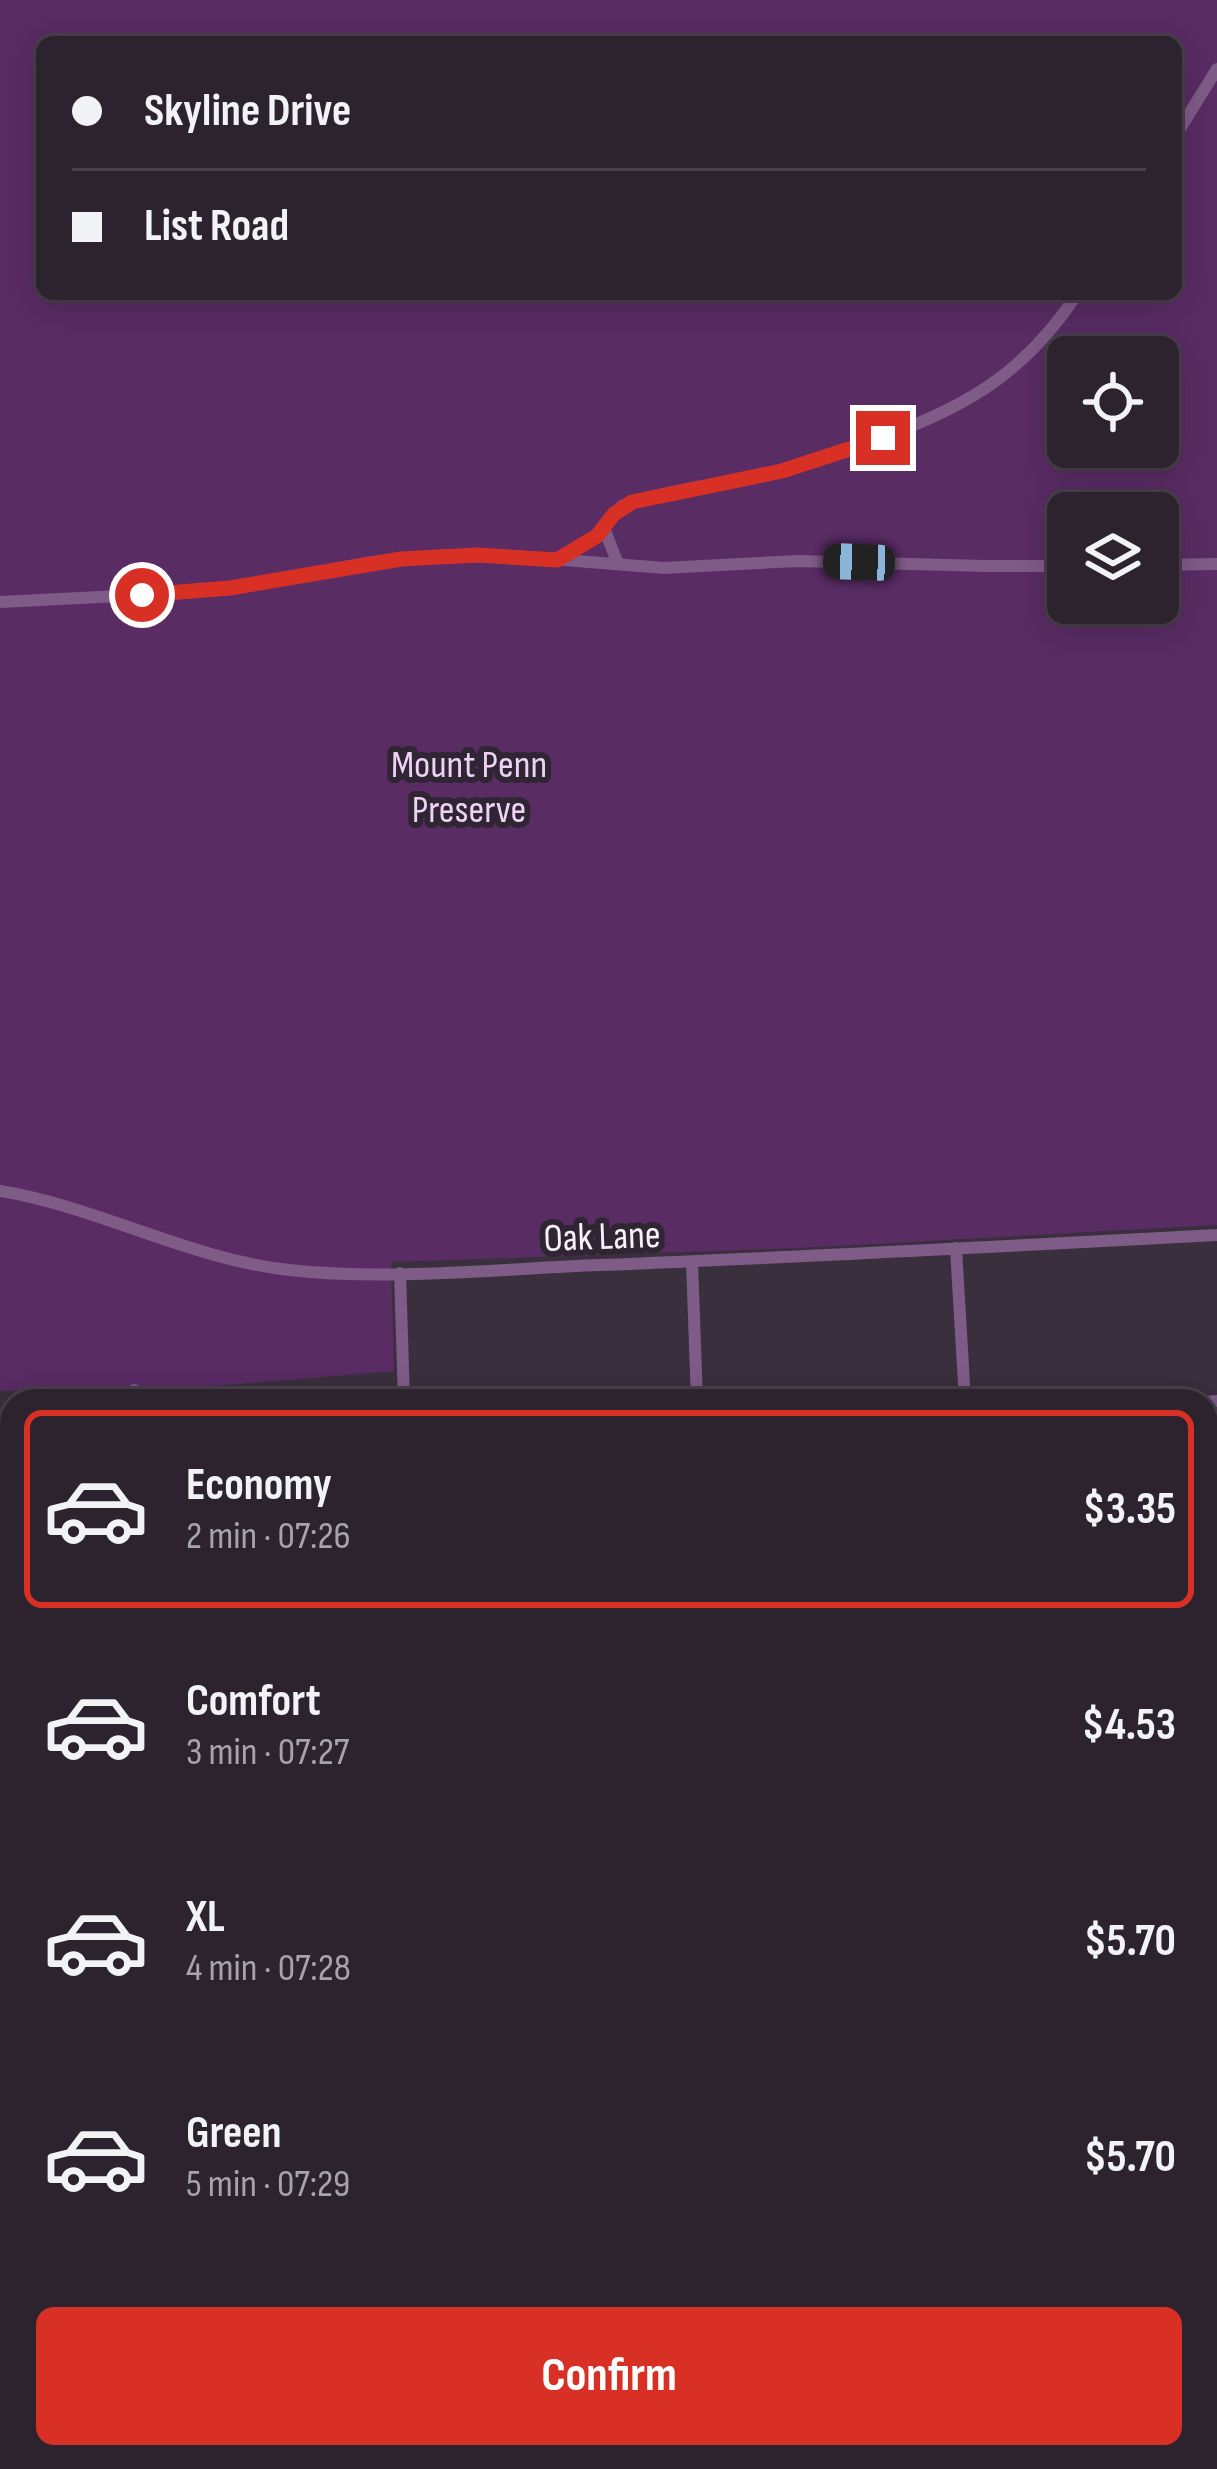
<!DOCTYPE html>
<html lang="en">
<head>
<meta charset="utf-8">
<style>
	:root { --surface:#2c232e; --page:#382f3a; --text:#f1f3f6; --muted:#a6a4aa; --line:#48404a; --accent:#d93025 }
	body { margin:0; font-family:"Sofia Sans Condensed",sans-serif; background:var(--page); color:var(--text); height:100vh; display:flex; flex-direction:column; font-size:45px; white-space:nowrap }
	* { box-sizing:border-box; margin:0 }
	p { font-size:39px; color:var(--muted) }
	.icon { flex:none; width:66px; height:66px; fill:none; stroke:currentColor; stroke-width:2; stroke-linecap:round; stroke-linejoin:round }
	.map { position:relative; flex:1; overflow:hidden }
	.details { position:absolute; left:0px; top:1389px; width:1218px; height:1080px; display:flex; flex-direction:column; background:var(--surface); border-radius:36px 36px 0 0; box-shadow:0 6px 30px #0003,0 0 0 3px var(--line) }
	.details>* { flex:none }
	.guide { position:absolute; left:36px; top:36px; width:1146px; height:264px; border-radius:18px; box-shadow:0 6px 30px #0003,0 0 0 3px var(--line); display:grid; align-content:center; height:264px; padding:0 36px; background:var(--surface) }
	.controls { position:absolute; left:1047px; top:336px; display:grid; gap:24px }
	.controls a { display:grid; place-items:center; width:132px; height:132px; border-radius:18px; background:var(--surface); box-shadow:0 6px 30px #0003,0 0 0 3px var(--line); font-size:60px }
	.end { position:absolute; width:54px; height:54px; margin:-27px; border:15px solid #d93025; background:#fff; box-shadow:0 0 0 6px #fff }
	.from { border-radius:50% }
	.car { position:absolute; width:36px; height:72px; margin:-36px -18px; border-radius:15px; box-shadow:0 0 9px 3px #0007; background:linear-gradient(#222 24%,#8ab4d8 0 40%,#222 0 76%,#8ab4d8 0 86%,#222 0) }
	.guide b { display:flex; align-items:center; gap:42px; height:114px; font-size:45px }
	.guide b+b { border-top:3px solid var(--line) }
	.guide i { width:30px; height:30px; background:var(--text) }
	ul { padding:21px 0 0; list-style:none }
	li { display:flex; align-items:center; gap:36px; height:198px; margin:0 24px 18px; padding:0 12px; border:6px solid transparent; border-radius:18px }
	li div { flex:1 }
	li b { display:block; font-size:45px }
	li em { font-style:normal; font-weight:700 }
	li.selected { border-color:var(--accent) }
	li>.icon { width:108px; height:108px; stroke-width:1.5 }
	.cta { display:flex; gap:24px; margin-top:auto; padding:24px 36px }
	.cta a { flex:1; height:138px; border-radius:18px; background:var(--accent); color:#fff; font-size:48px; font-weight:700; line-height:138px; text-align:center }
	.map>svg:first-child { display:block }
</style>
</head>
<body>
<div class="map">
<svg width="1217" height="2469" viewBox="0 0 1217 2469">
	<rect width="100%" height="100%" fill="#3a2f3d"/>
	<path fill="#592c64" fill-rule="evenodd" d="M0 0H1217V1225L800 1248 391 1262 394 1371 168 1390 96 1387 0 1391ZM42 42H1176V294H42ZM1068 357H1158V447H1068ZM1068 513H1158V603H1068Z"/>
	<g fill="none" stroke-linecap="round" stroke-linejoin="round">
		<path stroke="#7f5b88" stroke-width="12" d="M1176 135 1217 69
			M604 528 618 564
			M558 559 597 536 622 506 632 502C679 488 729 483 776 472 806 465 835 455 864 444 957 412 1022 378 1077 294
			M1158 565 1217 564
			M0 602 179 593 230 588 372 562 448 555 514 556 664 568 797 561 986 566H1068
			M0 1191C99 1207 189 1259 289 1270 388 1281 499 1269 599 1265 805 1257 1011 1246 1217 1235
			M956 1248 965 1401
			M692 1262 697 1401
			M400 1273 404 1401
			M134 1390V1401
			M1206 1402 1217 1401
			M0 1453H12
			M1206 1541H1217
			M0 1593H12
			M1206 1769 1217 1763
			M1206 1906 1217 1900
			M1206 2045 1217 2039
			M519 2457 525 2469
			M796 2457 802 2469
			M1094 2457 1101 2469
			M395 2469 417 2457
			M653 2469 676 2457
			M918 2469 941 2457
			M1177 2469 1200 2457"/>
		<path stroke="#c980dc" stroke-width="15" d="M1206 1685H1217
			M0 1738 12 1737"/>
	</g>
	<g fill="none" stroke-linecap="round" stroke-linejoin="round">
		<path stroke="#d93025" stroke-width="15" d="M142 595 230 588 401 559 478 555 557 560 597 536 614 514 632 502 782 471 883 438"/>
	</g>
	<g text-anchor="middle" stroke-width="12" stroke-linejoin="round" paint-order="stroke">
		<g font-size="39" fill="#efd2f7" stroke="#302533">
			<text x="469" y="777">Mount Penn<tspan x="469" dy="45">Preserve</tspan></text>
		</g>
		<g font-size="39" fill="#f8f1fa" stroke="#302533">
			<text transform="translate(602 1235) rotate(-2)" y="14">Oak Lane</text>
		</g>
	</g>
</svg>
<div class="controls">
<a><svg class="icon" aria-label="locate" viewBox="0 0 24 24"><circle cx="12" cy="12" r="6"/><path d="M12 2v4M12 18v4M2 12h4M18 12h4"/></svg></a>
<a><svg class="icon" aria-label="layers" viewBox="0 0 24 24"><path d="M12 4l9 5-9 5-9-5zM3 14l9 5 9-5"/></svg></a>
</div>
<i class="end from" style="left:142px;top:595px"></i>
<i class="end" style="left:883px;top:438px"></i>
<i class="car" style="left:859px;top:562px;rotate:272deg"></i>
<div class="guide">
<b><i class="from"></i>Skyline Drive</b>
<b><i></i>List Road</b>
</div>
<section class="details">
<ul>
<li class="selected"><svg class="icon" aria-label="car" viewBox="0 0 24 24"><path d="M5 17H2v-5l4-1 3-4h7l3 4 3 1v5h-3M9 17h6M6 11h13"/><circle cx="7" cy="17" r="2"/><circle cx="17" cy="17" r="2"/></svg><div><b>Economy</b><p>2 min · 07:26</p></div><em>$3.35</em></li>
<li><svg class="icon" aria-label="car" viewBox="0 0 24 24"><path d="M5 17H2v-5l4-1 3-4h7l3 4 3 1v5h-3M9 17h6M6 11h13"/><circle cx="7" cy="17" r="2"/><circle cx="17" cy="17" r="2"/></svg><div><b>Comfort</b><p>3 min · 07:27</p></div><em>$4.53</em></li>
<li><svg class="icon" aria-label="car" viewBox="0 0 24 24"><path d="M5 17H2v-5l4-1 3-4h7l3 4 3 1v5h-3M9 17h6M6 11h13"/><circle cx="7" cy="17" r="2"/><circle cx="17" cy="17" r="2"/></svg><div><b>XL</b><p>4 min · 07:28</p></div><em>$5.70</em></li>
<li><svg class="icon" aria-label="car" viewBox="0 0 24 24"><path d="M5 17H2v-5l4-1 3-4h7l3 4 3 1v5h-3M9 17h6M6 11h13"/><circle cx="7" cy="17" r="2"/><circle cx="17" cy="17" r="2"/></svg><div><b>Green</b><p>5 min · 07:29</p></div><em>$5.70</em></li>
</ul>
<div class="cta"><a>Confirm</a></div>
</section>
</div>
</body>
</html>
